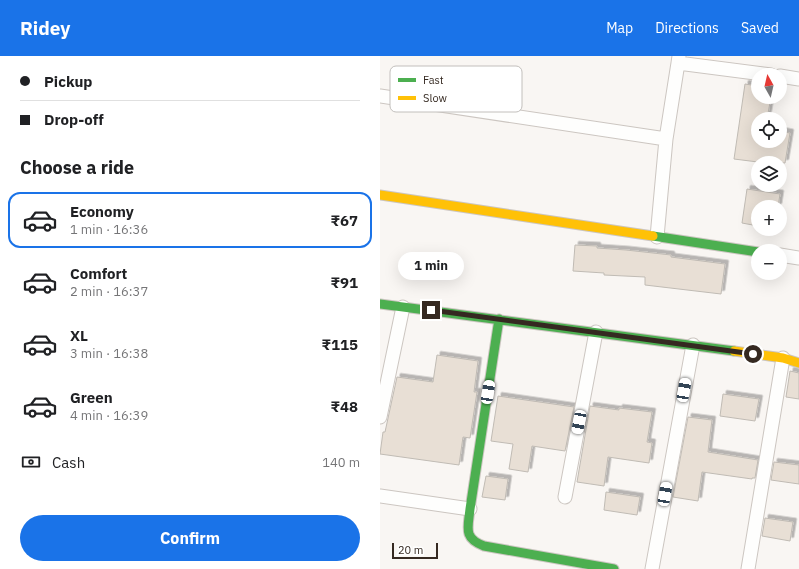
<!DOCTYPE html>
<html lang="en">
<head>
<meta charset="utf-8">
<style>
	:root { --surface:#fff; --page:#f2f2f2; --text:#202124; --muted:#757577; --line:#e0e0e0; --accent:#1a73e8 }
	body { margin:0; font-family:"IBM Plex Sans",sans-serif; background:var(--page); color:var(--text); height:100vh; display:flex; flex-direction:column; font-size:15px; white-space:nowrap }
	* { box-sizing:border-box; margin:0 }
	p { font-size:13px; color:var(--muted) }
	.icon { flex:none; width:22px; height:22px; fill:none; stroke:currentColor; stroke-width:2; stroke-linecap:round; stroke-linejoin:round }
	.map { position:relative; flex:1; overflow:hidden }
	.side { display:flex; flex-direction:column; background:var(--surface); width:380px }
	.side>* { flex:none }
	.guide { display:grid; align-content:center; height:88px; padding:0 20px; background:var(--surface) }
	.needle { width:26px; rotate:352deg }
	.tools { position:absolute; left:371px; top:12px; display:grid; gap:8px }
	.tools a { display:grid; place-items:center; width:36px; height:36px; border-radius:50%; background:var(--surface); box-shadow:0 4px 16px #0002; font-size:20px }
	.scale { position:absolute; left:12px; bottom:10px; width:46px; box-sizing:border-box; padding-left:4px; border:2px solid #352921; border-top:0; font-size:11px; line-height:14px; white-space:nowrap; color:#352921; -webkit-text-stroke:3px #fff; paint-order:stroke }
	.end { position:absolute; width:18px; height:18px; margin:-9px; border:5px solid #352921; background:#fff; box-shadow:0 0 0 2px #fff }
	.from { border-radius:50% }
	.bubble { position:absolute; height:28px; border-radius:14px; background:var(--surface); box-shadow:0 4px 16px #0002; font-size:13px; font-weight:800; line-height:28px; text-align:center }
	.car { position:absolute; width:12px; height:24px; margin:-12px -6px; border-radius:5px; box-shadow:0 0 3px 1px #0007; background:linear-gradient(#fff 24%,#345 0 40%,#fff 0 76%,#345 0 86%,#fff 0) }
	.guide b { display:flex; align-items:center; gap:14px; height:38px; font-size:15px }
	.guide b+b { border-top:1px solid var(--line) }
	.guide i { width:10px; height:10px; background:var(--text) }
	ul { padding:0; list-style:none }
	li { display:flex; align-items:center; gap:12px; height:56px; margin:0 8px 6px; padding:0 12px; border:2px solid transparent; border-radius:12px }
	li div { flex:1 }
	li b { display:block; font-size:15px }
	li em { font-style:normal; font-weight:800 }
	li.on { border-color:var(--accent) }
	li>.icon { width:36px; height:36px; stroke-width:1.5 }
	h2 { padding:0 20px; font-size:18px; line-height:48px }
	.pay { display:flex; align-items:center; gap:10px; height:44px; padding:0 20px; font-size:15px }
	.pay p { margin-inline-start:auto }
	.button { display:flex; gap:8px; margin-top:auto; padding:8px 20px }
	.button a { flex:1; height:46px; border-radius:24px; background:var(--accent); color:#fff; font-size:16px; font-weight:800; line-height:46px; text-align:center }
	header { display:flex; align-items:center; gap:24px; box-sizing:border-box; height:56px; padding:0 20px; background:var(--accent); color:#fff }
	header strong { font-size:19px }
	nav { display:flex; gap:22px; margin-inline-start:auto; font-size:14px }
	main { display:flex; flex:1; min-height:0 }
	.map>svg:first-child { display:block }
</style>
</head>
<body>
<header>
<strong>Ridey</strong>
<nav><a>Map</a><a>Directions</a><a>Saved</a></nav>
</header>
<main>
<section class="side">
<div class="guide">
<b><i class="from"></i>Pickup</b>
<b><i></i>Drop-off</b>
</div>
<h2>Choose a ride</h2>
<ul>
<li class="on"><svg class="icon" aria-label="car" viewBox="0 0 24 24"><path d="M5 17H2v-5l4-1 3-4h7l3 4 3 1v5h-3M9 17h6M6 11h13"/><circle cx="7" cy="17" r="2"/><circle cx="17" cy="17" r="2"/></svg><div><b>Economy</b><p>1 min · 16:36</p></div><em>₹67</em></li>
<li><svg class="icon" aria-label="car" viewBox="0 0 24 24"><path d="M5 17H2v-5l4-1 3-4h7l3 4 3 1v5h-3M9 17h6M6 11h13"/><circle cx="7" cy="17" r="2"/><circle cx="17" cy="17" r="2"/></svg><div><b>Comfort</b><p>2 min · 16:37</p></div><em>₹91</em></li>
<li><svg class="icon" aria-label="car" viewBox="0 0 24 24"><path d="M5 17H2v-5l4-1 3-4h7l3 4 3 1v5h-3M9 17h6M6 11h13"/><circle cx="7" cy="17" r="2"/><circle cx="17" cy="17" r="2"/></svg><div><b>XL</b><p>3 min · 16:38</p></div><em>₹115</em></li>
<li><svg class="icon" aria-label="car" viewBox="0 0 24 24"><path d="M5 17H2v-5l4-1 3-4h7l3 4 3 1v5h-3M9 17h6M6 11h13"/><circle cx="7" cy="17" r="2"/><circle cx="17" cy="17" r="2"/></svg><div><b>Green</b><p>4 min · 16:39</p></div><em>₹48</em></li>
</ul>
<div class="pay"><svg class="icon" aria-label="cash" viewBox="0 0 24 24"><path d="M3 7h18v10H3z"/><circle cx="12" cy="12" r="2"/></svg>Cash<p>140 m</p></div>
<div class="button"><a>Confirm</a></div>
</section>
<div class="map">
<svg width="419" height="513" viewBox="0 0 419 513">
	<defs>
		<filter id="shadow"><feDropShadow dx="3.5" dy="-3.5" stdDeviation="0" flood-color="#0004"/></filter>
	</defs>
	<rect width="100%" height="100%" fill="#f9f6f3"/>
	<path fill="#e8dfd5" stroke="#c0bbb4" filter="url(#shadow)" d="M365 28 378 30V41H391L387 63H378V85H400V75L410 77 405 107H386L354 103Z
		M367 133 400 138 398 151H378V170L362 167Z
		M195 189 217 190V192L246 194 291 199V201L345 208 341 238 265 229V221L224 219V217L193 215Z
		M57 299 98 305 94 336H97L90 382 83 381 79 409 0 398 3 376H5L17 321 53 326Z
		M410 315 419 317V343L406 341Z
		M343 338 379 343 375 365 340 360Z
		M118 340 194 351 185 395 152 390 148 416 129 413 133 388 111 385Z
		M210 350 239 354V352L272 356 267 386 272 387 269 407 228 401 224 430 197 426Z
		M308 361 332 364 328 396 378 404 375 422H372V423L322 416 318 445 293 441Z
		M394 406 419 409V428L391 424Z
		M106 420 128 423 125 444 102 441Z
		M226 436 260 441 257 459 224 454Z
		M385 462 413 466 410 485 382 480Z"/>
	<g fill="none" stroke-linecap="round" stroke-linejoin="round">
		<g stroke="#ccc6c1" stroke-width="15">
			<path id="street" d="M299 0 298 7 391 19
				M400 20 419 23
				M0 40 286 83
				M277 181 286 83 298 7
				M400 199 419 202
				M0 361 23 251
				M0 440 90 453
				M185 441 216 276
				M272 513 313 289
				M368 513 403 302"/>
		</g>
		<g stroke="#ccc6c1" stroke-width="11">
			<path id="fast" d="M273 180 378 196
				M0 248 354 295
				M119 263 90 453C88 472 83 482 104 490L234 513"/>
		</g>
		<g stroke="#ccc6c1" stroke-width="11">
			<path id="slow" d="M0 139 273 180
				M354 295 403 302 419 307"/>
		</g>
		<use href="#street" stroke="#fefefd" stroke-width="13"/>
		<use href="#fast" stroke="#4caf50" stroke-width="9"/>
		<use href="#slow" stroke="#ffc107" stroke-width="9"/>
	</g>
	<g fill="none" stroke-linecap="round" stroke-linejoin="round">
		<path stroke="#352921" stroke-width="5" d="M51 254 373 298"/>
	</g>
	<rect x="10" y="10" width="132" height="46" rx="6" fill="#fff" stroke="#c2bfbc" stroke-width="1"/>
	<rect x="18" y="22" width="18" height="4" fill="#4caf50"/>
	<rect x="18" y="40" width="18" height="4" fill="#ffc107"/>
	<g font-size="11" fill="#352921">
		<text x="43" y="28">Fast</text>
		<text x="43" y="46">Slow</text>
	</g>
</svg>
<div class="tools">
<a><svg class="needle" viewBox="-14 -14 28 28"><path d="M0-13l5 13h-10z" fill="#e53935"/><path d="M0 13l5-13h-10z" fill="#757577"/></svg></a>
<a><svg class="icon" aria-label="locate" viewBox="0 0 24 24"><circle cx="12" cy="12" r="6"/><path d="M12 2v4M12 18v4M2 12h4M18 12h4"/></svg></a>
<a><svg class="icon" aria-label="layers" viewBox="0 0 24 24"><path d="M12 4l9 5-9 5-9-5zM3 14l9 5 9-5"/></svg></a>
<a>+</a>
<a>−</a>
</div>
<div class="scale">20 m</div>
<i class="end from" style="left:373px;top:298px"></i>
<i class="end" style="left:51px;top:254px"></i>
<div class="bubble" style="left:18px;top:196px;width:66px">1 min</div>
<i class="car" style="left:304px;top:334px;rotate:10deg"></i>
<i class="car" style="left:108px;top:336px;rotate:9deg"></i>
<i class="car" style="left:199px;top:366px;rotate:191deg"></i>
<i class="car" style="left:285px;top:438px;rotate:10deg"></i>
</div>
</main>
</body>
</html>
